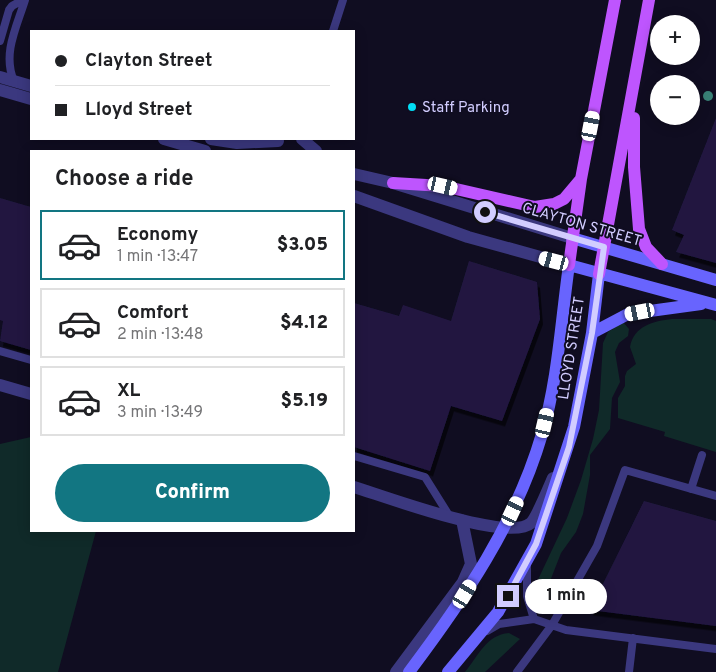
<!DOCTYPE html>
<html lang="en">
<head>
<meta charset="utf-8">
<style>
	:root { --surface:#fff; --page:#f2f2f2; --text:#202124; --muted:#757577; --line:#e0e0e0; --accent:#127682 }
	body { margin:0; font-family:Overpass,sans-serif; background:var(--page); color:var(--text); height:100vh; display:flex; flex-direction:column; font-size:19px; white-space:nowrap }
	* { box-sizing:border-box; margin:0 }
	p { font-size:16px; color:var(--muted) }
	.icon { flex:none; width:28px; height:28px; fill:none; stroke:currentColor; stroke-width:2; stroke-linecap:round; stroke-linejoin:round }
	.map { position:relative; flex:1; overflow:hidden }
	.drawer { position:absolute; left:30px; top:150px; width:325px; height:382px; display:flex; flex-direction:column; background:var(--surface); border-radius:0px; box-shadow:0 2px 12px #0003 }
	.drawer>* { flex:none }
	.guide { position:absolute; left:30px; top:30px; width:325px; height:110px; border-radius:0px; box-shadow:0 2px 12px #0003; display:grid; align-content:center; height:110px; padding:0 25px; background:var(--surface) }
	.buttons { position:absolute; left:650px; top:15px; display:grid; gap:10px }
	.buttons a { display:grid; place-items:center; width:50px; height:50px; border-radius:50%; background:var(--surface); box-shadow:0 2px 12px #0003; font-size:25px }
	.end { position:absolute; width:22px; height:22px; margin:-11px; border:6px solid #d2cdff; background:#111; box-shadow:0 0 0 2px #111 }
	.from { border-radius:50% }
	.bubble { position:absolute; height:35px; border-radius:18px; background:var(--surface); box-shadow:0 2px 12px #0003; font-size:16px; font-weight:800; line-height:35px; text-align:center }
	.car { position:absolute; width:15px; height:30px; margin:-15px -8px; border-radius:6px; box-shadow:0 0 4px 1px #0007; background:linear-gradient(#fff 24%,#345 0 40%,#fff 0 76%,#345 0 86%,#fff 0) }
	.guide b { display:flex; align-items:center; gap:18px; height:48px; font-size:19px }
	.guide b+b { border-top:1px solid var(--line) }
	.guide i { width:12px; height:12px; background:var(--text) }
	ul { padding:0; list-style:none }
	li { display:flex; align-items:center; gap:15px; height:70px; margin:0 10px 8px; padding:0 15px; border:2px solid var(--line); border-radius:0px }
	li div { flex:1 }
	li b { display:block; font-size:19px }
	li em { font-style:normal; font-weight:800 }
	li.active { border-color:var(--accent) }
	li>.icon { width:45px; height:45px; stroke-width:1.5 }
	h2 { padding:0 25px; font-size:22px; line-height:60px }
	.button { display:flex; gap:10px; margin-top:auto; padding:10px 25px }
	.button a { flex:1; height:58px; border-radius:30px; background:var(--accent); color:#fff; font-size:20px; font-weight:800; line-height:58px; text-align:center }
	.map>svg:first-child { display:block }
</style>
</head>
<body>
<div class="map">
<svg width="716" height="672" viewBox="0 0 716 672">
	<defs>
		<filter id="shadow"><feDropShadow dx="3" dy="5.5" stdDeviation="0" flood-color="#0009"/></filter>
	</defs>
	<rect width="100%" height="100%" fill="#100d21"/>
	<path fill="#102a29" d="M672 319H711L716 321V452L664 436 665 432 618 418V398L625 386V376L627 371 636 364 630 347C634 326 653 321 672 319Z
		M623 322 629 329 628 336 619 343 615 352 620 382 612 398 610 429 590 455V475L583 514 576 532 561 553 545 594 558 601 554 606H547L536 597 535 586 567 518 581 480 593 439 599 410 603 343 608 332Z
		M31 437V531H96L58 672H0V444Z
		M509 633 520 639 485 672H465C479 655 486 635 509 633Z"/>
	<path fill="#211941" filter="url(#shadow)" d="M716 118V263L676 252 684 235 672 230Z
		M0 198 31 207V350L0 341 3 321 0 320Z
		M469 261 537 282 540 319 502 421 451 406 430 471 354 447V303L399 316 403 305 451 321Z
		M644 501 716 521V626L590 610Z"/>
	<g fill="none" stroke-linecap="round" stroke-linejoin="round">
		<path stroke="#3b387f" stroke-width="8" d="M333 31 343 0
			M0 41 9 10 12 6 19 2
			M14 81C2 54 17 26 25 0
			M0 351 31 360
			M354 456 425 477 450 517
			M691 489 702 455
			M527 567V596L534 619
			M487 631 499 624 534 619 566 630 716 649
			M517 672 552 625 597 546 625 470 716 496
			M629 672 633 638"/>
		<path stroke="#3b387f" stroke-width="12" d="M0 77 31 86
			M0 90 31 99
			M164 139 205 151
			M211 139 237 143 278 141
			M302 139 316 151
			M354 174 393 183 572 238
			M354 196 468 237 569 265
			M0 385 31 394
			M354 487C384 496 509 543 531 523 537 517 549 487 553 478
			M396 672 463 582 471 564 462 520"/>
		<path stroke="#6864fe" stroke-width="12" d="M572 238 716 280
			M592 333 628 314 701 304
			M409 672C464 599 516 523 542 434 558 380 561 321 569 265L716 305
			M448 672 498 612 536 544 574 427 592 333 599 274"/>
		<path stroke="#be55fe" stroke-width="12" d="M634 118V167L639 229 646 247 662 264
			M393 183 443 186 535 207 554 204 564 199 580 180
			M569 265 581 179 615 0
			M599 274 649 0"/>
	</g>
	<circle fill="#398076" cx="708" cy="96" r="5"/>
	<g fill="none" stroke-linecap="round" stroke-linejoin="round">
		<path stroke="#d2cdff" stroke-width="6" d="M485 212 604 247 592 333 569 447 536 544 508 596"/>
	</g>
	<circle fill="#02def6" stroke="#100d21" stroke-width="2" cx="412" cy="107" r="5"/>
	<g text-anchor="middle" stroke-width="4" stroke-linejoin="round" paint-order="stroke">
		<g font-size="15" fill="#d2cdff" stroke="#100d21" text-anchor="start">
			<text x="422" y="112">Staff Parking</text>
		</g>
		<g font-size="15" fill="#d2cdff" stroke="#100d21">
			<text transform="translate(582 224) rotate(16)" y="5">CLAYTON STREET</text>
			<text transform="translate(571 348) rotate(-81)" y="5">LLOYD STREET</text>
		</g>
	</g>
</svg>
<div class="buttons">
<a>+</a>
<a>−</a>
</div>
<i class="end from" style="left:485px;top:212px"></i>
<i class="end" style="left:508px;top:596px"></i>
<div class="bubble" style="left:525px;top:579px;width:82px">1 min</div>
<i class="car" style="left:591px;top:126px;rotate:11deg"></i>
<i class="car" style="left:443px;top:186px;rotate:103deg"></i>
<i class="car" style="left:554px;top:261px;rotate:285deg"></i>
<i class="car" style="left:640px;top:312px;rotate:259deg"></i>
<i class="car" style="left:545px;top:423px;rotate:13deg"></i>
<i class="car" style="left:513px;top:511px;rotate:25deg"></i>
<i class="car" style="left:465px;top:594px;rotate:31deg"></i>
<div class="guide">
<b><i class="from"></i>Clayton Street</b>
<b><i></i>Lloyd Street</b>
</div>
<section class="drawer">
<h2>Choose a ride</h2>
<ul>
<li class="active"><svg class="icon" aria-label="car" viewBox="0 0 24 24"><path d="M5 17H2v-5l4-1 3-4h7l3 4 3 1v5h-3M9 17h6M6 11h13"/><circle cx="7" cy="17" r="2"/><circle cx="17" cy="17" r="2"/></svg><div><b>Economy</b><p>1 min · 13:47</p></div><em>$3.05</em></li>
<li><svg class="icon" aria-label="car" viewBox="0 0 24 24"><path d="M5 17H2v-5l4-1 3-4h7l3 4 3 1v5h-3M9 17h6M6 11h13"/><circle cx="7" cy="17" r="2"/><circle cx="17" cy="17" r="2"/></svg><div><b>Comfort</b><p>2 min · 13:48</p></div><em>$4.12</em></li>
<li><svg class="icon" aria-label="car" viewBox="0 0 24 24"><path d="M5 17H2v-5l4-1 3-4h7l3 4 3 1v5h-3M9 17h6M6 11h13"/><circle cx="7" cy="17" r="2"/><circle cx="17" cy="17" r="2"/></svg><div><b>XL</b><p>3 min · 13:49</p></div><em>$5.19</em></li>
</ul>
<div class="button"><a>Confirm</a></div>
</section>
</div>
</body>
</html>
